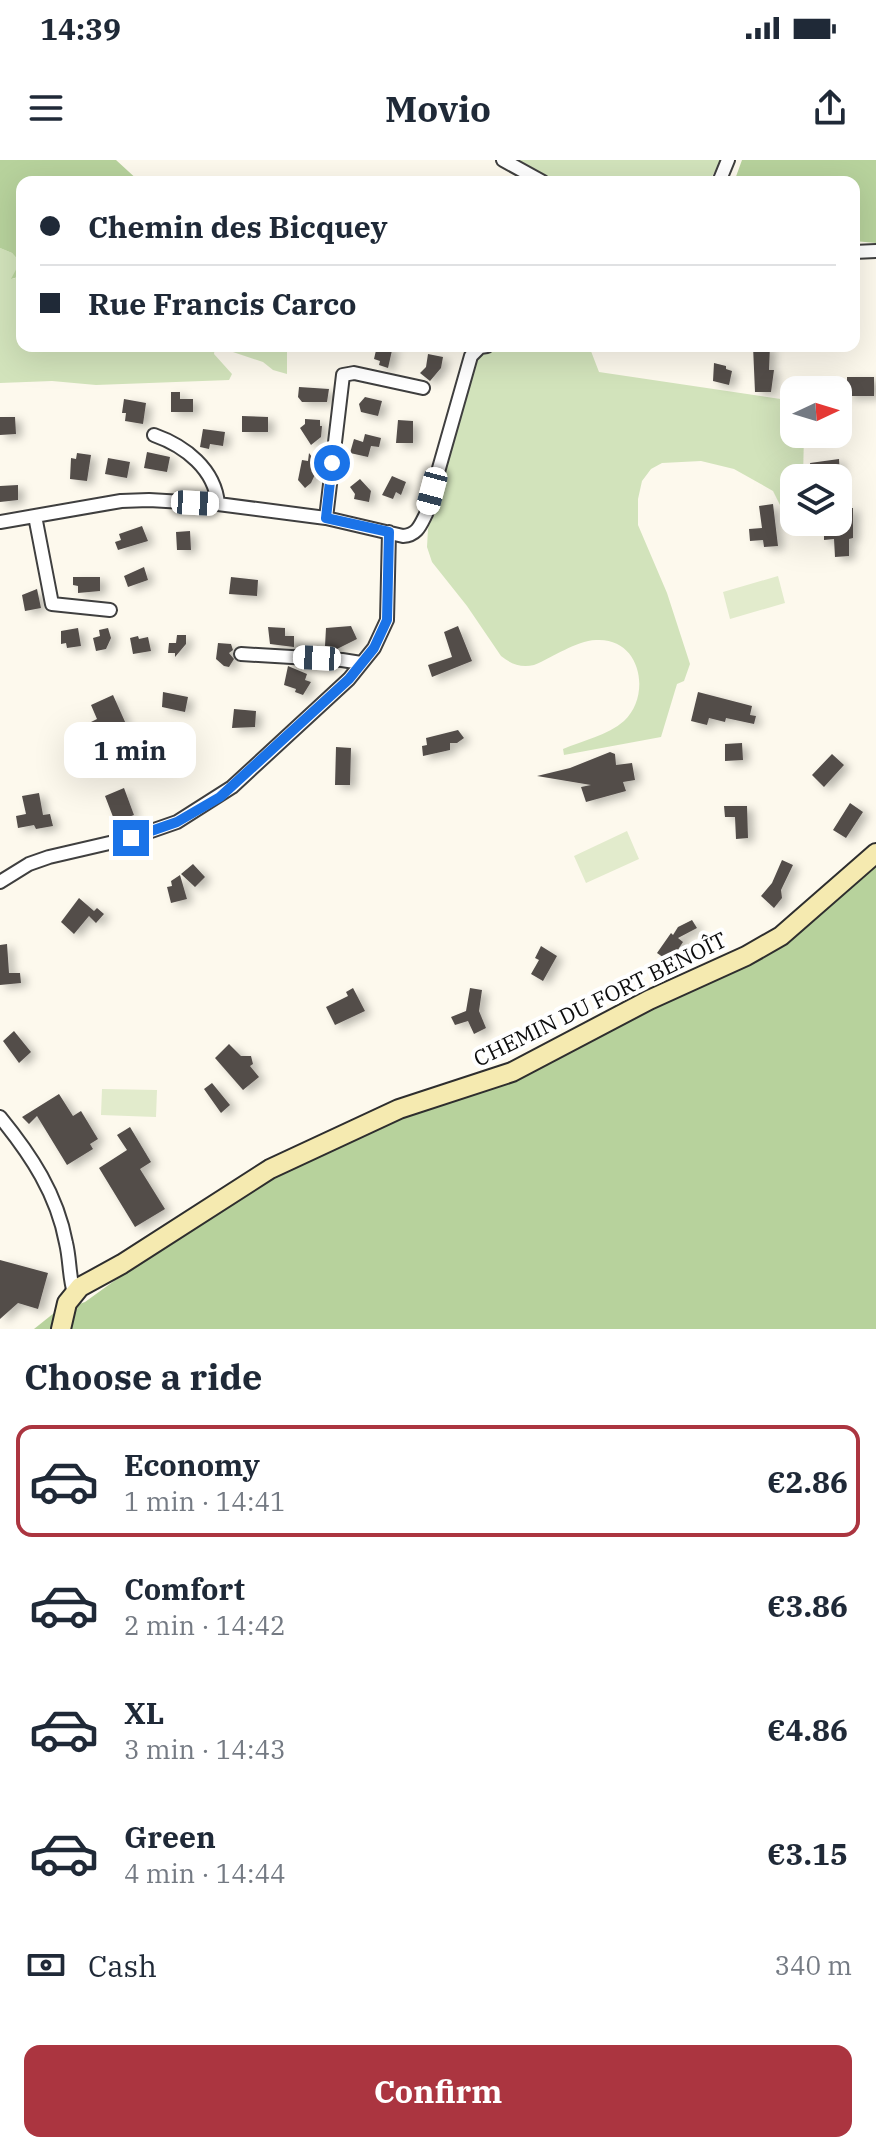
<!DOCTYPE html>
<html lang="en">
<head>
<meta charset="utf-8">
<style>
	:root { --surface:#fff; --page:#f2f2f3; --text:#1f2937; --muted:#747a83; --line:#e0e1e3; --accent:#ab3540 }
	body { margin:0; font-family:"IBM Plex Serif",serif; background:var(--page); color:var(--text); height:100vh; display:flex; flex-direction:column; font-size:30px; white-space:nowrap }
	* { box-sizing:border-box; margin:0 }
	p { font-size:26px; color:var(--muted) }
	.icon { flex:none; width:44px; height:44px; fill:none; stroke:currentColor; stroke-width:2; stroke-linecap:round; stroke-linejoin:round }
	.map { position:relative; height:1169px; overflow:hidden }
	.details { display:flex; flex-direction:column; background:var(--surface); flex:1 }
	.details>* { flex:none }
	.top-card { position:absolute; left:16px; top:16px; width:844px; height:176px; border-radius:16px; box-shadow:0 8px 32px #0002; display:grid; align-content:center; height:176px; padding:0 24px; background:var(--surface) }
	.needle { width:52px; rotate:86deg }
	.fabs { position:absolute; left:780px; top:216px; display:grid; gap:16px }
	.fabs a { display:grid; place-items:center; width:72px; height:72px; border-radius:16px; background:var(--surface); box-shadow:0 8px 32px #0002; font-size:40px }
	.end { position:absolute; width:36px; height:36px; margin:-18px; border:10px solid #1a73e8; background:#fff; box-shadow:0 0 0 4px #fff }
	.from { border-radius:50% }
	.bubble { position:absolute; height:56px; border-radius:16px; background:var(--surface); box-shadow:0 8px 32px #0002; font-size:26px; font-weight:700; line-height:56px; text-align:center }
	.car { position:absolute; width:24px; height:48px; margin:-24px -12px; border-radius:10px; box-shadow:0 0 6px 2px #0007; background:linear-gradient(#fff 24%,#345 0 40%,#fff 0 76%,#345 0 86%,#fff 0) }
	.top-card b { display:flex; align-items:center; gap:28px; height:76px; font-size:30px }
	.top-card b+b { border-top:2px solid var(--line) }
	.top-card i { width:20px; height:20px; background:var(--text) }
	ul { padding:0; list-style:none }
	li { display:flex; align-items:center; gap:24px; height:112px; margin:0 16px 12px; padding:0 8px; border:4px solid transparent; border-radius:16px }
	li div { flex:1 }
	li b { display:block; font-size:30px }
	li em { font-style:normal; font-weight:700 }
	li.on { border-color:var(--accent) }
	li>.icon { width:72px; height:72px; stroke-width:1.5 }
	h2 { padding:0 24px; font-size:36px; line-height:96px }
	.pay { display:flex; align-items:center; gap:20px; height:88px; padding:0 24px; font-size:30px }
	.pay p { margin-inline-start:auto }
	.button { display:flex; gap:16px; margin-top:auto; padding:16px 24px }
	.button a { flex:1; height:92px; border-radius:16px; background:var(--accent); color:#fff; font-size:32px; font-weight:700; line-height:92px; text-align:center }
	.status { display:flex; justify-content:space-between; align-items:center; height:56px; padding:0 40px; background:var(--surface); direction:ltr }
	.status svg { height:22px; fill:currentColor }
	header { display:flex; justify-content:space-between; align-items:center; height:104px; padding:0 24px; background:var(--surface); font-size:36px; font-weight:700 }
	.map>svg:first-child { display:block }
</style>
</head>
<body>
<div class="status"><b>14:39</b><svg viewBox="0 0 49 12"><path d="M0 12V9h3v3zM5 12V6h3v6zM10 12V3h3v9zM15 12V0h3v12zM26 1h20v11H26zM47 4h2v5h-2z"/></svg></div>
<header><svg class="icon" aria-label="menu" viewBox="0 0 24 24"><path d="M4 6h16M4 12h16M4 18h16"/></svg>Movio<svg class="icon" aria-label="share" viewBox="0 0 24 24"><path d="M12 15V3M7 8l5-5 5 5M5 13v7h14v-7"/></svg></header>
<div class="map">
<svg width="876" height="1169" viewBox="0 0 876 1169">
	<defs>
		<filter id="shadow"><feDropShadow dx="6" dy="3.5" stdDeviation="4" flood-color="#0004"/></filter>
	</defs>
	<rect width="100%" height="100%" fill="#fdf9ed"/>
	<path fill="#d2e3bb" d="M519 0H721L709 22H558Z
		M0 88 12 93 20 102 12 119 22 116V186H287V214L273 210 263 202 215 186 214 194 232 214 229 220 96 225 52 221 0 223Z
		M484 186H589L599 212 794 241V274H804L803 318H794V341L782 349 773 331 759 323 734 309 701 301 662 303 651 309 642 321 638 339V365L667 433 690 504 684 521 677 524 661 577 564 595 563 589C582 581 608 575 624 561 652 535 641 477 596 480 575 481 554 497 534 505 521 508 511 504 501 496L467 446 432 402 427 387 428 369 474 193Z"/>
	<path fill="#b7d29c" d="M0 0H116L140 22H22V116L11 119 20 102 12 93 0 88Z
		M742 0H876V83L854 81V22H734Z
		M876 700V1169H34L54 1153 85 1142 222 1043 400 955 743 803Z"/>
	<path fill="#e2ebcc" d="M778 416 785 443 730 459 723 432Z
		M627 671 639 699 586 723 574 696Z
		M102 929 157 930 156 957 101 955Z"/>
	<path fill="#534d4a" filter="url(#shadow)" d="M377 186H393L388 208 379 205 380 201 374 199Z
		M753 186H770L769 210H774L771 232H755Z
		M428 194 443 197 441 208 430 221 420 213 426 207Z
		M714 203 726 206V209L732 211 729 225 713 221Z
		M847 217H874V236H847Z
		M299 227 329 229 327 242H302L298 237Z
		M171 232H180V239H193V252H171Z
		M365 237 382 241 378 256 361 252 359 244Z
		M124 239 146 243 143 264 125 261 126 253H122Z
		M242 256 268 257V272H242Z
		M0 257H15L16 274 0 275Z
		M305 259 320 260V266H322L321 277 311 285 300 268 305 264Z
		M398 260 413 261V283H396Z
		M203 269 225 272 223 286 210 284 209 289 200 287Z
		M365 274 381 278 379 287 371 286 368 297 350 293 354 279 363 282Z
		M147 292 170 297 167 312 144 308Z
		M77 293 91 295 87 321 70 319 71 298 76 299Z
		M309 293 319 306 311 323 305 328 298 320 302 300 308 301Z
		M108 298 130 302 127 318 105 314Z
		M839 299 840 315 812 317 810 303Z
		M392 316 406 322 401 335 396 332 393 339 382 335Z
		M360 319 371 331 369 342 354 339 355 334 350 327Z
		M18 325V340L0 342V326Z
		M773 344 778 386 764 387 763 380 750 381 749 369 762 368 759 346Z
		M843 348H853V378L849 379V396L835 397 834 379 824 380V362H838V356L843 355Z
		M142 366 148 381 118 390 115 382 121 380 119 374Z
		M190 371 191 390H177L176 372Z
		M144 407 148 420 128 427 124 416Z
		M73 417H100V431L78 433V426L73 425Z
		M231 417 258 420 257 436 229 434Z
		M37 429 41 448 25 451 22 435Z
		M351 466 357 479 335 490V487L325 486 326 468Z
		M458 466 472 501 432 517 428 505 452 497 444 472Z
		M268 467 285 468V476H294V487L270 484Z
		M78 468 81 486 67 488 66 483 61 484V471Z
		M108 468 111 478 106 489 96 491 93 478 100 476 99 470Z
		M177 475H186V484L175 497V493H168L169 483H176Z
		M138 476 139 479 148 477 151 491 133 494 130 478Z
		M218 483 231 484 233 490 229 493 234 499 229 507 224 506 216 499Z
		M288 506 307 514 305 520 311 522 303 535 295 532 296 529 284 525Z
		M163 532 188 537 185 552 162 547Z
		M698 532 752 546 750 555 756 556 754 564 726 558 725 562 709 558 707 565 691 561Z
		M113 535 126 564 95 577 89 563 97 559 91 545Z
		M234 549 256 551 255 567 232 568Z
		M458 570 464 578 457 583H450V590L423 596 422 586 427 585 426 578Z
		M742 583 743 600 725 601V584Z
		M336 587 351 588 350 625H335Z
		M610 592 615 594 616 605 632 603 635 620 623 622 626 631 586 642 581 627 591 625 537 616 570 608Z
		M832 594 844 605 824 627 812 615Z
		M124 628 134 655 115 662 105 636Z
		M39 633 43 655 50 654 53 666 36 669 34 665 18 668 16 656 26 654 22 636Z
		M850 643 863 652 846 678 833 670Z
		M724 646H747L748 678 736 679 735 657H725Z
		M782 700 793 705 781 730 782 738 774 748 761 736 772 723Z
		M193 704 205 717 195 727 181 714Z
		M180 715 187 739 171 743 167 727 172 726 171 721Z
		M79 738 94 751 97 748 104 754 96 763 89 756 74 774 61 762Z
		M692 760 697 768 678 778 683 782 670 802 657 793 671 773 673 775 678 767Z
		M7 784 9 813H20L21 823 0 825V785Z
		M541 786 557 796 543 821 531 814 539 800 535 798Z
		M353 828 365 851 335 865 326 847 348 836 346 832Z
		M470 828 482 830 479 851 486 868 474 874 468 861 455 865 451 857 466 851Z
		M14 871 31 892 19 903 3 881Z
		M229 884 241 896H251L253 904 250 906 259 917 243 930 215 898Z
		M212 923 230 945 221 953 204 929Z
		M59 934 73 956 81 951 98 979 90 984 93 989 67 1005 37 956 29 964 22 957Z
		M130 967 151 1002 140 1009 165 1049 135 1067 99 1008 127 990 117 975Z
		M0 1100 48 1113 38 1149 18 1143 0 1159Z"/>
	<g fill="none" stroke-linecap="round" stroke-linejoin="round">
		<g stroke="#3f3f3f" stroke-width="16">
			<path id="street" d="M503 0 543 22
				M719 22 728 0
				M854 92 876 91
				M154 275C185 286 215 309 218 344
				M35 356 52 444 110 450
				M326 358 343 215 354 213 423 228
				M0 362 121 341 149 340 218 344 326 358 403 376C417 375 420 366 426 354L471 196 480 187 487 186
				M241 494 342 500 361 503
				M0 722 29 704 49 697 131 678 177 662 232 627 349 519 374 488 387 460 389 372
				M0 957C31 995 57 1034 66 1083 70 1099 69 1117 74 1133"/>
		</g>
		<g stroke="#2e2e2e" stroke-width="22">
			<path id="secondary" d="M61 1169 67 1143 80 1127 122 1104 270 1009 399 949 512 912 649 840 746 796 781 776 876 693"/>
		</g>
		<use href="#street" stroke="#fff" stroke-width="12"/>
		<use href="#secondary" stroke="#f5eab0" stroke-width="18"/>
	</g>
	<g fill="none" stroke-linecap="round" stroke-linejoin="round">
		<path stroke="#1a73e8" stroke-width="10" d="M131 678 177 662 220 637 349 519 374 488 387 460 389 372 326 358 332 303"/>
	</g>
	<g text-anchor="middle" stroke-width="8" stroke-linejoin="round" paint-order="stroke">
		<g font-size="22" fill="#0c0c0c" stroke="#fff">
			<text transform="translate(600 839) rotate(-26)" y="8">CHEMIN DU FORT BENOÎT</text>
		</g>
	</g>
</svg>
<div class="fabs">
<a><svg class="needle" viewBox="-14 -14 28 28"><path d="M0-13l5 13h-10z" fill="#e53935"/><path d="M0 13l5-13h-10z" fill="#747a83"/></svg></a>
<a><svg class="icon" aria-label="layers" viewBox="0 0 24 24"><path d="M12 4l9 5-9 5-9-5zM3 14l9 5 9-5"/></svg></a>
</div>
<i class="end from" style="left:332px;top:303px"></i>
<i class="end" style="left:131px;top:678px"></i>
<div class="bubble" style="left:64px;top:562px;width:132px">1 min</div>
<i class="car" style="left:432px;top:331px;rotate:195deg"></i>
<i class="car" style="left:195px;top:343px;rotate:93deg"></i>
<i class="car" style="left:317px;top:498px;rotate:273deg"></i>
<div class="top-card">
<b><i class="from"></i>Chemin des Bicquey</b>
<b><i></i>Rue Francis Carco</b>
</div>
</div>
<section class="details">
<h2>Choose a ride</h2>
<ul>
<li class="on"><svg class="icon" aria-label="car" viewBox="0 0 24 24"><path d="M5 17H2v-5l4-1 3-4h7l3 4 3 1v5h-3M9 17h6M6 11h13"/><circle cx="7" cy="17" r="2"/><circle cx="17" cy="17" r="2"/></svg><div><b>Economy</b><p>1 min · 14:41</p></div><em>€2.86</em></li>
<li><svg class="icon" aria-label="car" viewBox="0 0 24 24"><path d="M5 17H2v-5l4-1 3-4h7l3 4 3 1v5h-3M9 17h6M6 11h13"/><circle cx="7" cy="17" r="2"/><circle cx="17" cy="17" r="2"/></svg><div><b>Comfort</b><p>2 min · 14:42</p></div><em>€3.86</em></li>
<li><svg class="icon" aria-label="car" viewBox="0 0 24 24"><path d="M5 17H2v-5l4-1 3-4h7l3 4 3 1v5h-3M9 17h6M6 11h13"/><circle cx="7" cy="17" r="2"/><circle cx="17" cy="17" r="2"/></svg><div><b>XL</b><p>3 min · 14:43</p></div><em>€4.86</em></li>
<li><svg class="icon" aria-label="car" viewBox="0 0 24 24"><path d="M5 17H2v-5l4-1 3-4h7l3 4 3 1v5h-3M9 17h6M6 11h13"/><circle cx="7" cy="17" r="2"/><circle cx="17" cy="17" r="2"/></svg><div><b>Green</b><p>4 min · 14:44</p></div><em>€3.15</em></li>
</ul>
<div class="pay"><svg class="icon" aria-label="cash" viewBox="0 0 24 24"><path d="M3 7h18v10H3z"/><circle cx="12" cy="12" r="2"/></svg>Cash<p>340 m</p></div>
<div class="button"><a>Confirm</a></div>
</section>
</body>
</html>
